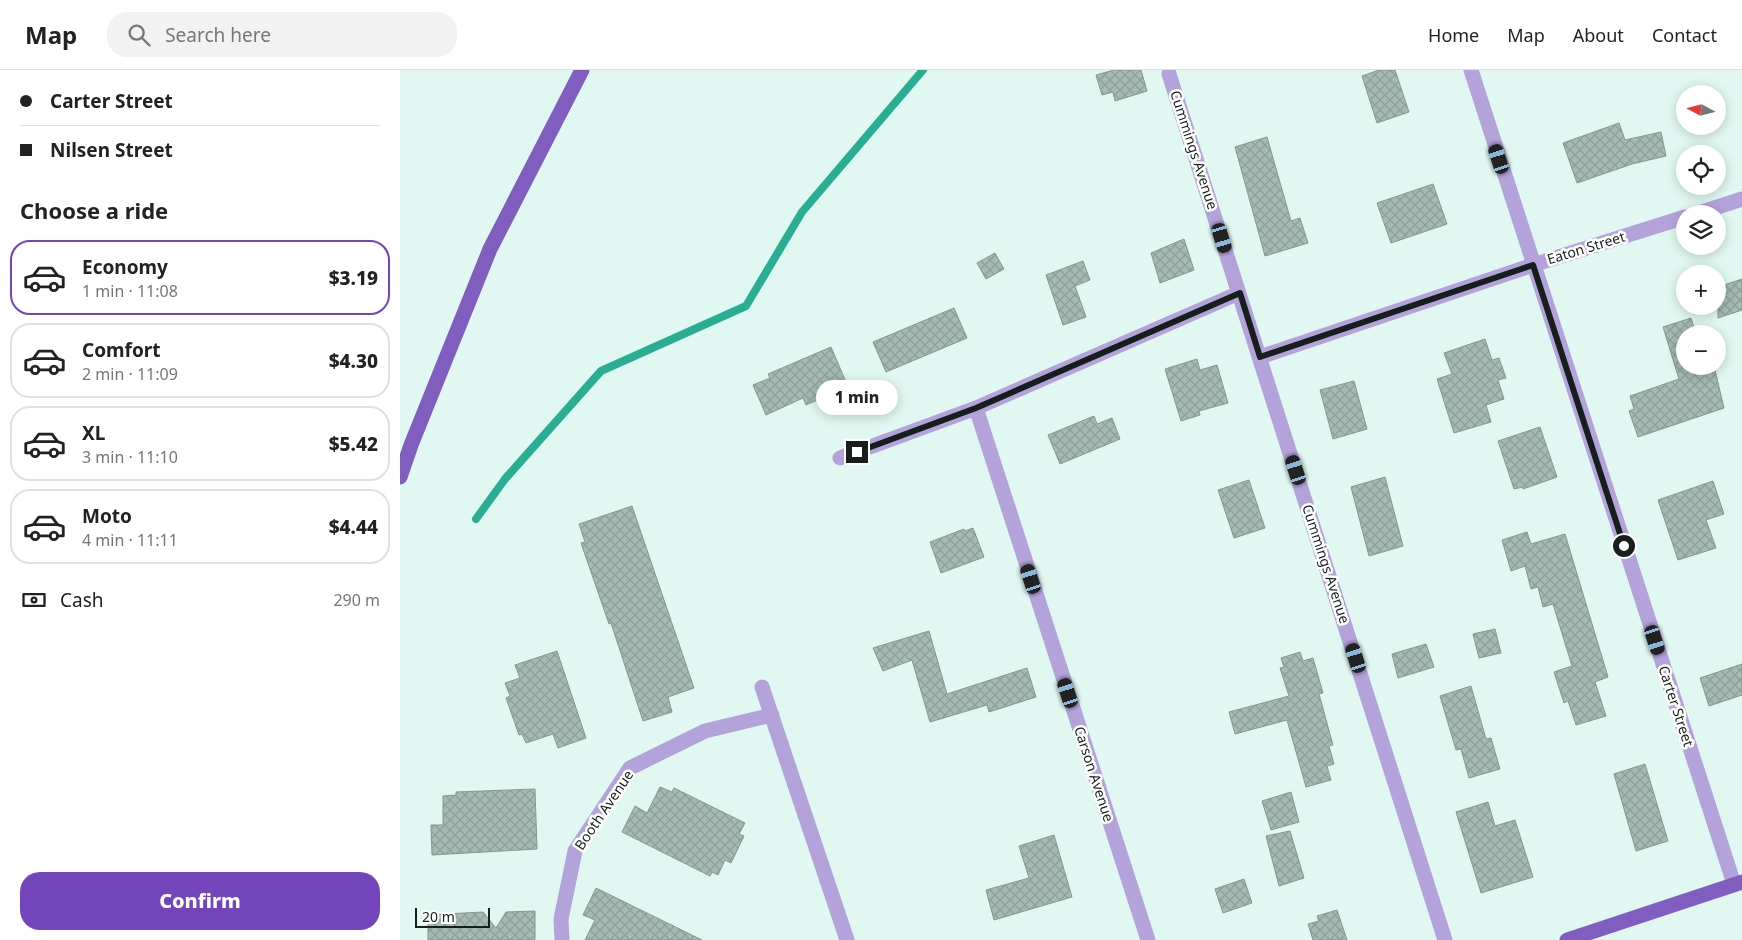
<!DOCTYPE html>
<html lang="en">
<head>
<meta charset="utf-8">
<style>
	:root { --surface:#fff; --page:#f2f2f2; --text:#222; --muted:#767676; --line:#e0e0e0; --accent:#7444bb }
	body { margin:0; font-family:"Noto Sans",sans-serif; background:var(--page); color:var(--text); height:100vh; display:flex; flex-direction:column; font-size:19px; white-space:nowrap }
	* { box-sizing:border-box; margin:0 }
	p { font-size:16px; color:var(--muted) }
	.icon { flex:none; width:28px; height:28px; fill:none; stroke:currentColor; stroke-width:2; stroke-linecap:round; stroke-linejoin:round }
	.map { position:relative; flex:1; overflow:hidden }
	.sheet { display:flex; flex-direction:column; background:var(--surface); width:400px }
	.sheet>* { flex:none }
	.banner { display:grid; align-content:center; height:110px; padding:0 20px; background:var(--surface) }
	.needle { width:32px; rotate:277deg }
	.buttons { position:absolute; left:1276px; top:15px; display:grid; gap:10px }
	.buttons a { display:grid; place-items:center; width:50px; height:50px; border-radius:50%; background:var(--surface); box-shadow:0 2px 12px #0003; font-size:25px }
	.scale { position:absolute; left:15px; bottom:12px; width:75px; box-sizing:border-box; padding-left:5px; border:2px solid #161f1c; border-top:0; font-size:14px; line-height:18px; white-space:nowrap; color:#161f1c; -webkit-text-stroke:4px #fff; paint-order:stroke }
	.end { position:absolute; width:22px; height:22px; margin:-11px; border:6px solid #161f1c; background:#fff; box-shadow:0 0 0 2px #fff }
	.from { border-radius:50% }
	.bubble { position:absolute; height:35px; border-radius:18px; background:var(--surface); box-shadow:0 2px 12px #0003; font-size:16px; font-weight:800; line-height:35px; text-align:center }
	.car { position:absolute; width:15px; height:30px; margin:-15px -8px; border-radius:6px; box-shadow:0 0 4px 1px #0007; background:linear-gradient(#222 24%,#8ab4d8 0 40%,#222 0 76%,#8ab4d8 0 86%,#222 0) }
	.banner b { display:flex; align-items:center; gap:18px; height:48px; font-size:19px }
	.banner b+b { border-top:1px solid var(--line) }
	.banner i { width:12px; height:12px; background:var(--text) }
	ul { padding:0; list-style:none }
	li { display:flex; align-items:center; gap:15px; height:75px; margin:0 10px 8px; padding:0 10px; border:2px solid var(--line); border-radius:20px }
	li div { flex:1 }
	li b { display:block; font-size:19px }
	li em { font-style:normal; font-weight:800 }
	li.active { border-color:var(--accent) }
	li>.icon { width:45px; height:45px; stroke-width:1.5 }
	h2 { padding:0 20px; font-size:22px; line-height:60px }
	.pay { display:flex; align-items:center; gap:12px; height:55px; padding:0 20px; font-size:19px }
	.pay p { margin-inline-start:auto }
	.button { display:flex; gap:10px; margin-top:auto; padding:10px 20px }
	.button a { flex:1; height:58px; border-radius:20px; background:var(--accent); color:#fff; font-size:20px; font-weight:800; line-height:58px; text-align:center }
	header { display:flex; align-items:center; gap:30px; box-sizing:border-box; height:70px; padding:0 25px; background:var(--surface); border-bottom:1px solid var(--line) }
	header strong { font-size:24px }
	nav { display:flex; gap:28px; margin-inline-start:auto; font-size:18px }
	.search { width:350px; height:45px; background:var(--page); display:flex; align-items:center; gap:12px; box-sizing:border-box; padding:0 18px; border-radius:20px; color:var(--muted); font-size:19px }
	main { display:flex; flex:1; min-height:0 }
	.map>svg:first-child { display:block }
</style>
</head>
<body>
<header>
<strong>Map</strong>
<div class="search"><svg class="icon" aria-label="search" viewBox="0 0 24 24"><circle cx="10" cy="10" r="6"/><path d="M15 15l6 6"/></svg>Search here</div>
<nav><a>Home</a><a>Map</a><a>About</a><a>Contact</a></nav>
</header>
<main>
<section class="sheet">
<div class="banner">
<b><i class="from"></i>Carter Street</b>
<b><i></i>Nilsen Street</b>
</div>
<h2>Choose a ride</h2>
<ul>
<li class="active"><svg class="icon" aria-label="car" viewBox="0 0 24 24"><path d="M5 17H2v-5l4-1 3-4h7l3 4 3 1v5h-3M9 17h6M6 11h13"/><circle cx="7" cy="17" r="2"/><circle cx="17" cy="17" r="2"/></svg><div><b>Economy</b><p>1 min · 11:08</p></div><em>$3.19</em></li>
<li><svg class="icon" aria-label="car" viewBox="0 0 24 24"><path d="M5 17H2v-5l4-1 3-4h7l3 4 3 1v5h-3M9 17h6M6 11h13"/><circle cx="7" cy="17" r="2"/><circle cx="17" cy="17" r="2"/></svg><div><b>Comfort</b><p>2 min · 11:09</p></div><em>$4.30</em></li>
<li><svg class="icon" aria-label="car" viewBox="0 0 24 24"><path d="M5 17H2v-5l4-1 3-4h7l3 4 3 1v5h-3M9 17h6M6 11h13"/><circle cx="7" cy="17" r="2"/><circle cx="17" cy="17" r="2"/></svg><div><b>XL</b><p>3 min · 11:10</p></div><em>$5.42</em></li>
<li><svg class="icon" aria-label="car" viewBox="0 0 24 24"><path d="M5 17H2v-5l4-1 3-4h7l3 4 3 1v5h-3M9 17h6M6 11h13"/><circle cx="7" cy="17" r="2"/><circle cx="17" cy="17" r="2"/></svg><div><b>Moto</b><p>4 min · 11:11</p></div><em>$4.44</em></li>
</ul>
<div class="pay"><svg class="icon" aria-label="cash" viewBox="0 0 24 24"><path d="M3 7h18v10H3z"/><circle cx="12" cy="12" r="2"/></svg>Cash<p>290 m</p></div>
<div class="button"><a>Confirm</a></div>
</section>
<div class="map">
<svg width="1342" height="870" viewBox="0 0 1342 870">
	<defs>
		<pattern id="building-cross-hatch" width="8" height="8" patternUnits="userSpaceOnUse" patternTransform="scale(1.25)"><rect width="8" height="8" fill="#a4bab3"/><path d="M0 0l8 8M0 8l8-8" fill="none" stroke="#8c9f99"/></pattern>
	</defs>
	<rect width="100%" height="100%" fill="#e0f8f1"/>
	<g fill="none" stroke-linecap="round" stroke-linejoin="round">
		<path stroke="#29ae94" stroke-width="8" d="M76 449 105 409 201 301 346 236 402 142 523 0"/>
	</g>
	<path fill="url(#building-cross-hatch)" stroke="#839992" d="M714 0H741L747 21 715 31 713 22 702 25 696 5Z
		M979 0H995L1009 42 977 53 962 6Z
		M1219 53 1225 70 1261 62 1266 86 1232 94 1177 113 1163 73Z
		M867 67 891 151 900 148 908 173 865 186 835 77Z
		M1033 114 1047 154 991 173 977 133Z
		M784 169 794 200 760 213 751 183Z
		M595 183 604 199 586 209 577 193Z
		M683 191 690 210 675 216 686 247 663 255 646 205Z
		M1342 209V240L1318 248V217Z
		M554 238 567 268 486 302 473 272Z
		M1291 248 1296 264H1285V296H1314L1324 338 1238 367 1229 341 1234 339 1230 326 1279 309 1263 257Z
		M1085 269 1092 290 1099 288 1106 308 1098 310 1104 329 1086 335 1091 352 1054 363 1037 309 1052 304 1044 283Z
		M431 277 446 312 429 319 431 324 406 335 403 328 366 345 353 315 370 308 368 304Z
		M797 289 800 300 817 295 828 333 799 341 800 345 781 351 765 299Z
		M954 311 967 359 933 369 920 320Z
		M694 346 697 354 712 348 720 369 660 394 648 365Z
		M1140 357 1157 407 1123 419V417L1114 419 1098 371Z
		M985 407 1003 476 969 486 951 417Z
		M849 410 865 458 834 468 818 420Z
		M1313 411 1324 444 1306 450 1316 478 1278 490 1258 430Z
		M232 436 294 618 268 627 272 642 243 651 211 553 209 554 181 473 185 472 179 454Z
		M573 458 584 487 541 503 530 472 564 459 565 461Z
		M1127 462 1131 474 1165 464 1208 607 1195 612 1206 646 1176 655 1168 631 1164 633 1154 602 1172 596 1153 534 1143 537 1138 517 1131 519 1125 496 1111 501 1102 470Z
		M1095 559 1101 583 1079 588 1073 564Z
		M529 561 547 624 627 598 636 627 589 642 587 635 530 652 512 590 483 601 473 578Z
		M1026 574 1034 597 998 608 992 584Z
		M157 581 186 668 158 678 153 664 126 673 122 664 119 665 106 628 110 626 105 613 120 608 115 595Z
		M900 582 903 591 913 588 923 623 919 624 933 675 929 676 934 694 927 696 931 710 906 717 887 650 835 664 829 642 889 626 880 598 884 597 881 588Z
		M1342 594V625L1309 636 1300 608Z
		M1071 616 1086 669 1091 668 1100 699 1069 708 1061 679 1056 680 1040 626Z
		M1245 694 1268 771 1236 781 1214 704Z
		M260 717 272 722 274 718 345 753 339 764 344 766 331 793 325 790 318 805 312 802 310 806 222 762 235 736 247 743Z
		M135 719 137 779 32 785 31 755H43V726L56 725V722Z
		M891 722 899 752 871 760 862 731Z
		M1088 732 1095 756 1115 750 1133 807 1081 823 1056 742Z
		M890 761 904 808 879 816 866 766Z
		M654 765 672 827 594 850 586 820 629 808 619 776Z
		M844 809 852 833 823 843 815 819Z
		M196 818 302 870H185L195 850 183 845Z
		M937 840 947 870H913L908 854 919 851 917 846Z
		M135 841V870H28V845L83 842 96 858 106 842Z"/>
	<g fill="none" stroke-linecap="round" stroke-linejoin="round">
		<path stroke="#b4a3da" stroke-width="15" d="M1071 0 1334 814
			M769 4 1045 870
			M1296 144 1342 129
			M860 287 1133 195 1285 147
			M576 338 748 870
			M440 388 576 338 839 223
			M362 617 447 870
			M162 870 161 849 175 781 230 698 305 661 372 645"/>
		<path stroke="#825dc0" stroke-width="15" d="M0 407 11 375 90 179 182 0
			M1167 870 1342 812"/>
	</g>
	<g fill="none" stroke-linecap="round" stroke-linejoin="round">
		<path stroke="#161f1c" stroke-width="6" d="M457 382 576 338 840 223 860 287 1133 195 1224 476"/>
	</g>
	<g text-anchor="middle" stroke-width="5" stroke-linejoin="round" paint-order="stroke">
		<g font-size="14" fill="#161f1c" stroke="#fff">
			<text transform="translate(794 80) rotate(72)" y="5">Cummings Avenue</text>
			<text transform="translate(1186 178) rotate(-17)" y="5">Eaton Street</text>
			<text transform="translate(926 494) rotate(72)" y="5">Cummings Avenue</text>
			<text transform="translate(1276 636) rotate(72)" y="5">Carter Street</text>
			<text transform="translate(694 704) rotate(72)" y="5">Carson Avenue</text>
			<text transform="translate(204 740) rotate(-56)" y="5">Booth Avenue</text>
		</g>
	</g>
</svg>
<div class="buttons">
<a><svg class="needle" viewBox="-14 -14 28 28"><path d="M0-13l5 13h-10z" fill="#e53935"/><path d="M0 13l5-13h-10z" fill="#767676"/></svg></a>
<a><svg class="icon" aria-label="locate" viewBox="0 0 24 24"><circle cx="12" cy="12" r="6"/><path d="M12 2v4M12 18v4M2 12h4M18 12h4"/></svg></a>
<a><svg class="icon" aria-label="layers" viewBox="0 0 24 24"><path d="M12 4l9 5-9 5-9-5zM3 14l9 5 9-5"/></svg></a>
<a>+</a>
<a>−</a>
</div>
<div class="scale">20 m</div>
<i class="end from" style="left:1224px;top:476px"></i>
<i class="end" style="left:457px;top:382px"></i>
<div class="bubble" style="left:416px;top:310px;width:82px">1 min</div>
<i class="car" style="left:1099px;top:89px;rotate:342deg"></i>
<i class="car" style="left:822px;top:168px;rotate:163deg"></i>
<i class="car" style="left:896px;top:400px;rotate:342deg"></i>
<i class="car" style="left:631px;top:509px;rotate:342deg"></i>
<i class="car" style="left:1255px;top:570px;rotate:162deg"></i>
<i class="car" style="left:956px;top:588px;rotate:342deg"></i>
<i class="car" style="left:668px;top:623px;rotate:342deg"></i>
</div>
</main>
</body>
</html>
